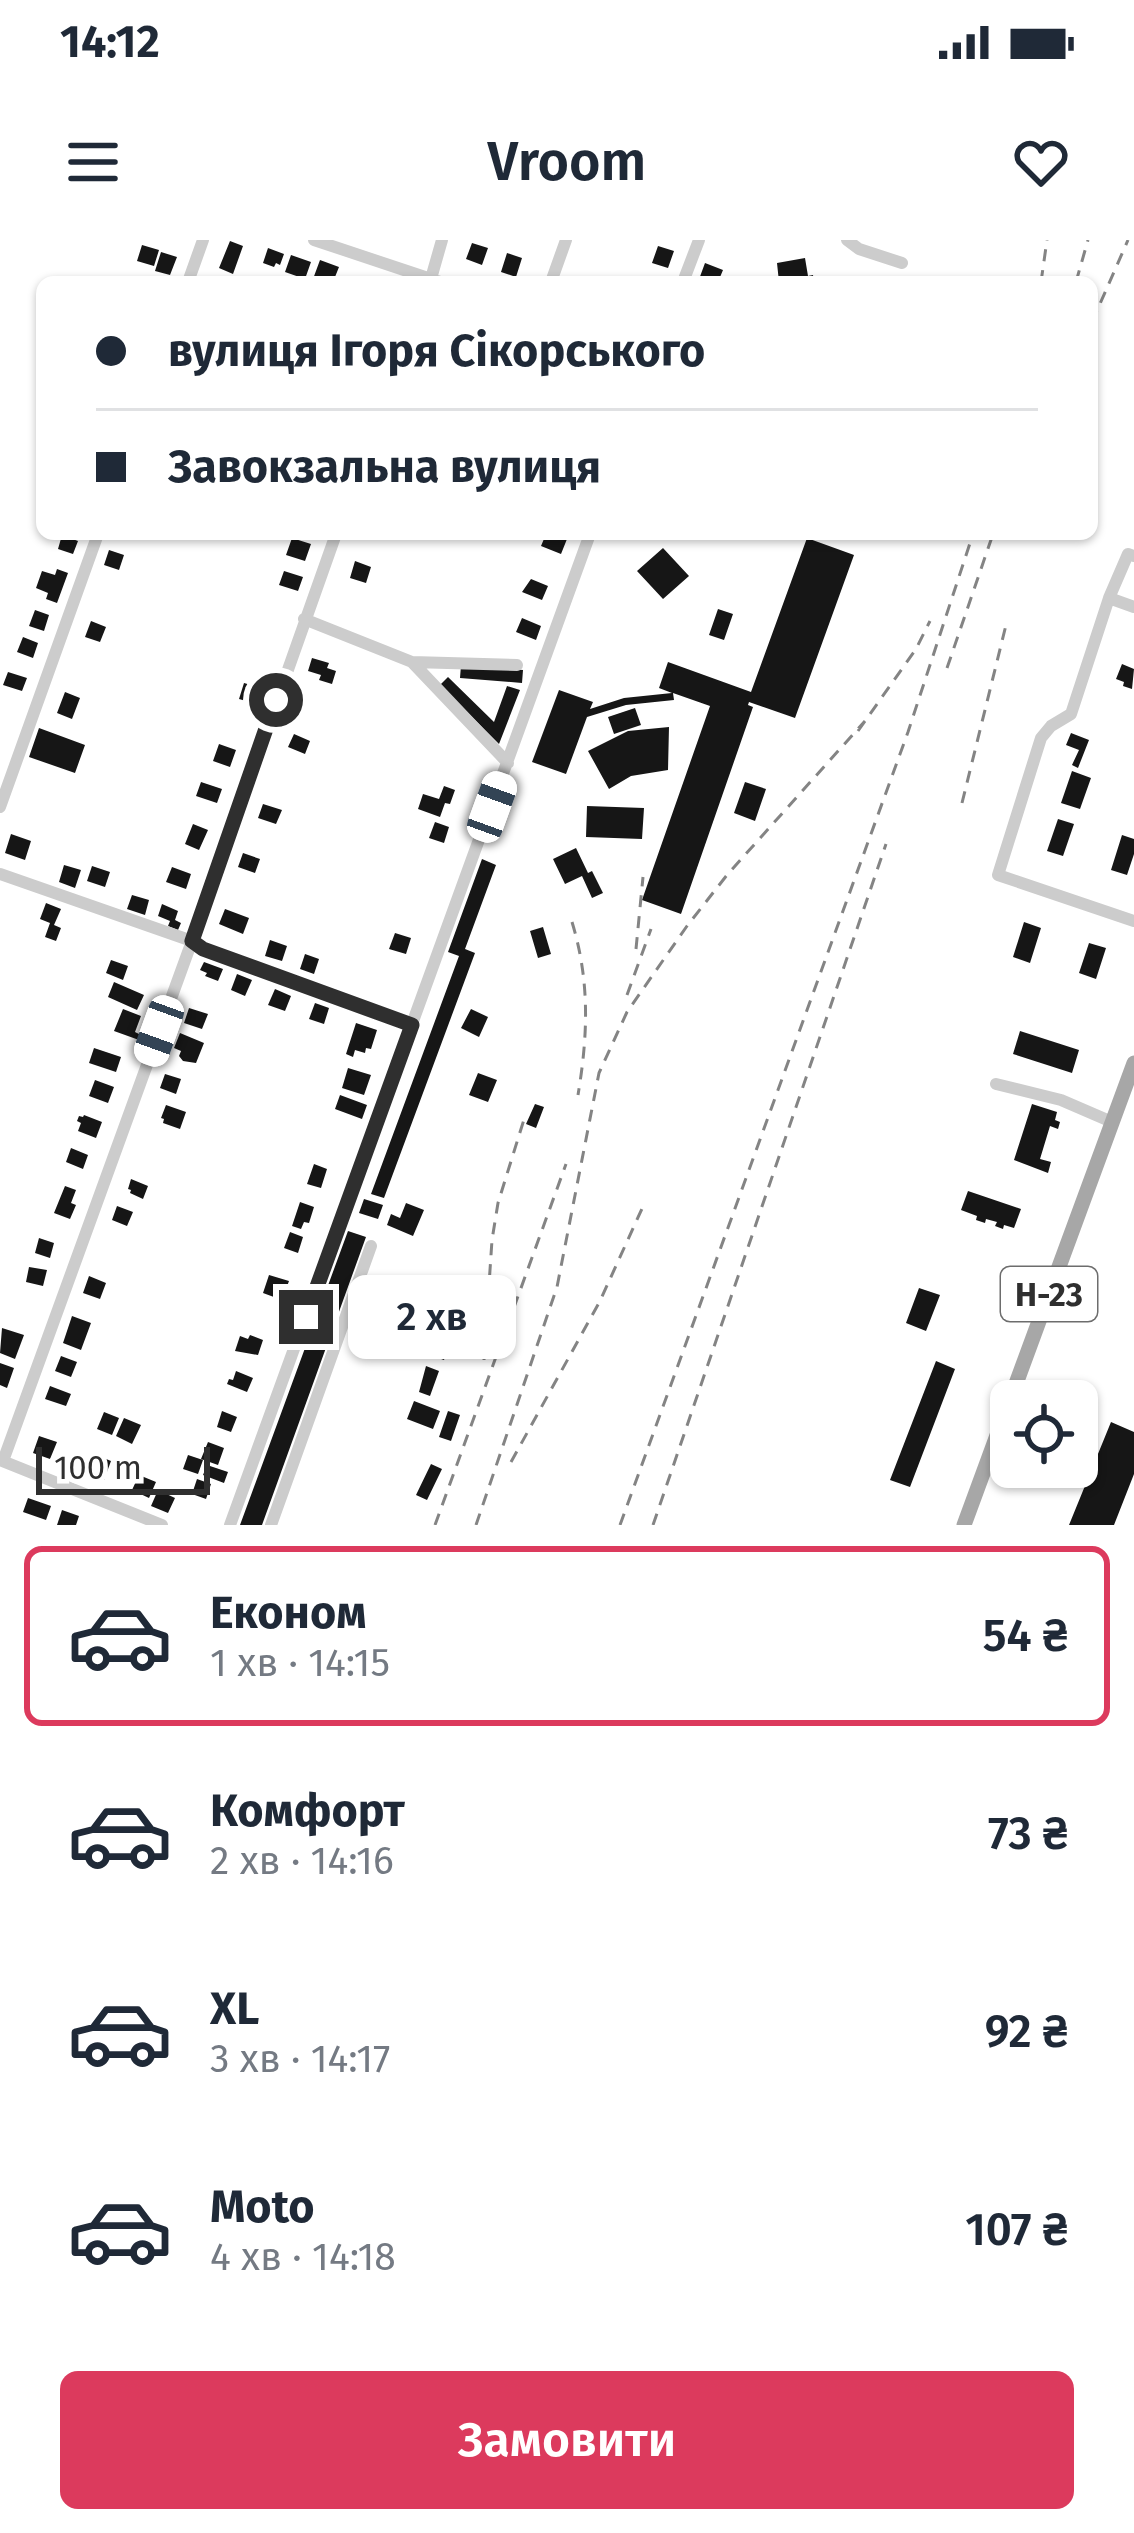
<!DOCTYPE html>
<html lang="uk">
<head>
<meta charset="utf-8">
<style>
	:root { --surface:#fff; --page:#f6f6f7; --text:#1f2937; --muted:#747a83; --line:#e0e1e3; --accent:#dc3a5d }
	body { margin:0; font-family:"Fira Sans",sans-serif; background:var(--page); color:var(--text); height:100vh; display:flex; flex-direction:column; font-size:45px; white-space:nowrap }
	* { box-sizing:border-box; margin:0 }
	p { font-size:39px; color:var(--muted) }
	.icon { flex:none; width:66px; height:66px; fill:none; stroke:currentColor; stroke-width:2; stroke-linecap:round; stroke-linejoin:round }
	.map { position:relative; height:1285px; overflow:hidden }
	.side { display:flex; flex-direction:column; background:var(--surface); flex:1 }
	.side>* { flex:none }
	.guide { position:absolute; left:36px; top:36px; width:1062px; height:264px; border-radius:18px; box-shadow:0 3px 9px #0004; display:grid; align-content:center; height:264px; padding:0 60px; background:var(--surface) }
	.tools { position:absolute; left:990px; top:1140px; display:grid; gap:24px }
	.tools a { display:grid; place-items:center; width:108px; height:108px; border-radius:18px; background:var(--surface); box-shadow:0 3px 9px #0004; font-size:60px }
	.scale { position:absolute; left:36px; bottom:30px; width:174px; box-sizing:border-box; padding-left:12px; border:6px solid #2f2f2f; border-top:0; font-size:33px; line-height:42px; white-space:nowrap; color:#2f2f2f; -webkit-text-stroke:9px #fff; paint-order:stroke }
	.end { position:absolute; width:54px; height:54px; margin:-27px; border:15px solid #2f2f2f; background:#fff; box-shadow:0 0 0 6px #fff }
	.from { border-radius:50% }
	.bubble { position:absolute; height:84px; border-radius:18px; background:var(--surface); box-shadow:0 3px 9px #0004; font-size:39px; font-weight:600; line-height:84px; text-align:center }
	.car { position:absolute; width:36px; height:72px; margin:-36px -18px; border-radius:15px; box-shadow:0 0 9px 3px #0007; background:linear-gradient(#fff 24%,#345 0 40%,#fff 0 76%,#345 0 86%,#fff 0) }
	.guide b { display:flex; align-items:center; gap:42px; height:114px; font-size:45px }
	.guide b+b { border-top:3px solid var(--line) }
	.guide i { width:30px; height:30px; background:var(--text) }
	ul { padding:21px 0 0; list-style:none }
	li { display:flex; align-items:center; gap:36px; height:180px; margin:0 24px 18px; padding:0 36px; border:6px solid transparent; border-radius:18px }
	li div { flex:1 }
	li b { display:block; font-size:45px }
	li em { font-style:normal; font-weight:600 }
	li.current { border-color:var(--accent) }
	li>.icon { width:108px; height:108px; stroke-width:1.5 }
	.primary-button { display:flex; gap:24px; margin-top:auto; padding:24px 60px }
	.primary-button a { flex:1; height:138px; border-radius:18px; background:var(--accent); color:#fff; font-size:48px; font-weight:600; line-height:138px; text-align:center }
	.status { display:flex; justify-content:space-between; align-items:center; height:84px; padding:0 60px; background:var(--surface); direction:ltr }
	.status svg { height:33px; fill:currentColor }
	header { display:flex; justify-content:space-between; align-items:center; height:156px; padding:0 60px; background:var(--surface); font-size:54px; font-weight:600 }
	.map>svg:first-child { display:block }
</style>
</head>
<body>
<div class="status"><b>14:12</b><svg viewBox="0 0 49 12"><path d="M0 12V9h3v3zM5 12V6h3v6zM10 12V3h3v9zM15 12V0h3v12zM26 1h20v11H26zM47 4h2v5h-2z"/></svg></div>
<header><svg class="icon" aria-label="menu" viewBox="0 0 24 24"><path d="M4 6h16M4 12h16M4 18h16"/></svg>Vroom<svg class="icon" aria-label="heart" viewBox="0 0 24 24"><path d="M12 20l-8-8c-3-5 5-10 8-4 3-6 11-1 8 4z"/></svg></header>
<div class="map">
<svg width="1134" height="1285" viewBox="0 0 1134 1285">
	<rect width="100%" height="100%" fill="#fff"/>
	<path fill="#161616" d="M230 1 243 6 233 34 219 28Z
		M472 3 488 8 482 25 466 19Z
		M142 5 159 10 154 26 137 21Z
		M658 6 674 11 668 28 652 23Z
		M268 8 284 14 280 25 276 23 274 27 263 23Z
		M161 12 177 17 170 35 155 31Z
		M507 13 522 18 516 37 501 32Z
		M291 15 311 22 305 39 285 32Z
		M805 18 808 36 813 35 814 42H779L777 23Z
		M320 20 339 27 333 42 313 39Z
		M705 23 723 30 718 42H698Z
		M546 294H569L561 314 541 306Z
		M62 295 78 301 73 314 58 309Z
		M292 298 311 304 305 321 286 315Z
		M807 298 854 315 795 478 749 462 748 465 753 467 681 674 642 660 710 466 673 453 674 460 626 465 587 477 566 534 532 522 559 450 593 462 590 469 624 458 672 453 659 448 668 422 751 452Z
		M663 308 689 336 663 359 637 331Z
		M109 310 124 315 119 330 104 325Z
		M355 321 371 327 366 343 350 338Z
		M57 329 68 333 57 363 46 359 48 353 36 348 42 331 55 335Z
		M284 331 303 337 298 351 279 345Z
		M531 339 548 346 542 360 522 352Z
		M718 369 733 374 724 400 709 395Z
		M35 370 49 375 44 391 29 386Z
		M522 378 541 386 536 400 516 392Z
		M91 381 106 387 100 402 85 397Z
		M23 397 38 403 33 418 17 412Z
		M312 418 329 423 327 428 336 431 332 444 319 440 321 435 308 431Z
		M1122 424 1134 429 1132 449 1123 446 1124 442 1116 439Z
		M461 425 523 430 522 443 460 438Z
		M8 432 27 438 22 451 3 445Z
		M448 437 494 482 507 446 520 450 499 504 440 445Z
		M244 443 258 447 253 463 239 459Z
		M65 452 80 458 72 479 57 473Z
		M635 468 641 485 614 494 608 477Z
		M669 487 668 530 631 536 609 549 588 511 628 491Z
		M39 488 85 505 75 533 29 517Z
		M1071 493 1089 500 1078 528 1072 525 1079 510 1066 505Z
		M294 494 310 501 305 514 288 507Z
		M219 504 236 510 230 527 213 521Z
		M1072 531 1091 538 1080 569 1061 563Z
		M201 542 222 549 217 563 196 556Z
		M745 542 766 549 755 581 734 573Z
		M444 546 455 550 450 564 445 563 440 577 418 569 423 554 439 559Z
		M263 564 282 570 276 584 258 578Z
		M587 566 644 568 642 599 586 597Z
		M1058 579 1074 584 1063 616 1047 611Z
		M435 582 449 587 444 603 429 598Z
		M193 584 208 590 199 610 185 604Z
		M11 594 31 601 25 620 5 613Z
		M1122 595 1134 599V614L1127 635 1111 630Z
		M576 608 588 633 592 631 603 653 592 658 582 636 565 644 553 619Z
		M243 613 260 619 255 633 238 627Z
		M482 619 496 625 465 709 475 713 384 958 371 954 459 716 448 712Z
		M64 625 81 630 75 648 59 642Z
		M92 626 110 632 105 647 87 641Z
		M172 627 191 634 186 649 166 642Z
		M132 655 149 660 145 675 127 669Z
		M46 663 61 669 54 685 61 688 56 701 45 697 50 683 40 679Z
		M162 664 178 671 175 680 181 683 178 690 168 686 170 681 158 676Z
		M225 669 249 678 243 694 219 684Z
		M1024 682 1041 688 1030 723 1013 717Z
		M543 687 551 714 538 718 530 691Z
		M395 693 411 698 406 714 389 709Z
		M270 700 287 706 282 721 265 716Z
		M1089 703 1106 708 1096 739 1079 733Z
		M305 714 319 719 314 734 300 729Z
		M111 720 128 726 123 740 106 733Z
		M204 722 223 729 218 741 205 736 207 733 200 730Z
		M237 734 252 740 245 756 231 750Z
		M114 742 144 755 137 770 108 757Z
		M275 749 291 756 285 771 268 765Z
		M315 763 329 768 324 784 309 779Z
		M189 768 208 774 202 789 184 783Z
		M123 769 141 776 135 792 141 795 139 800 114 791Z
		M471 769 488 777 479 797 461 788Z
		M356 783 377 790 371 809 366 808 365 813 355 810 353 817 346 814Z
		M1020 791 1079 810 1072 833 1013 814Z
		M180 793 204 803 196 823 183 821 179 816 181 811 174 808Z
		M94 808 121 817 116 832 89 823Z
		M348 828 371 835 364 855 342 848Z
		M478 833 497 840 488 862 469 855Z
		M165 834 181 839 176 854 160 848Z
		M95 840 114 847 108 863 89 856Z
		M340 855 367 865 362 879 335 869Z
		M535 864 544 867 536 888 526 884Z
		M1032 864 1057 872 1055 880 1060 882 1058 889 1050 886 1040 919 1051 922 1048 933 1014 920Z
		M166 865 186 872 180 889 163 883 164 879 161 878Z
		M84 875 102 882 96 898 78 891 81 883 77 881 79 876 83 877Z
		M71 908 88 915 83 929 66 922Z
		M314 924 327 929 321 948 307 944Z
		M131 939 148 946 143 959 130 953 131 950 128 949Z
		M65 946 76 950 71 963 76 965 70 979 54 973Z
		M968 951 1021 969 1014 988 1004 985 1003 989 995 986 997 982 986 979 985 983 976 980 977 976 961 970Z
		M364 959 383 965 378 979 359 973Z
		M300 962 314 967 309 983 304 982 301 989 292 986Z
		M406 963 424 970 413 996 387 985 391 974 400 978Z
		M117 966 133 972 127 986 112 980Z
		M348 991 366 997 262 1285H240Z
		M290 992 303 997 298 1013 284 1008Z
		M39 998 54 1003 50 1018 35 1013Z
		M29 1027 47 1030 43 1046 26 1042Z
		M269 1035 289 1041 282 1060 263 1053Z
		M89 1036 106 1043 100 1059 83 1053Z
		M919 1048 940 1055 926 1091 906 1083Z
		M72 1076 91 1083 81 1110 63 1103Z
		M435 1082 455 1089 444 1120 424 1113Z
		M2 1088 24 1095 15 1119 0 1113Z
		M250 1095 263 1100 258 1115 235 1111 240 1096 248 1099Z
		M61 1116 77 1122 71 1137 55 1131Z
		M936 1121 955 1129 910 1247 890 1240Z
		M0 1123 14 1128 7 1148 0 1145Z
		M426 1126 439 1131 430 1156 419 1152Z
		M236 1131 253 1138 247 1152 227 1144 229 1139 233 1140Z
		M50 1146 71 1154 66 1166 45 1159Z
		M414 1161 440 1171 433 1189 407 1179Z
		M222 1171 237 1177 231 1192 217 1187Z
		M448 1171 460 1175 451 1201 439 1197Z
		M104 1172 119 1178 112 1195 97 1189Z
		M124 1178 141 1185 132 1204 116 1196Z
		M1111 1182 1134 1192V1234L1114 1285H1069Z
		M39 1196 57 1202 50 1219 33 1213Z
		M208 1202 224 1208 218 1225 201 1219Z
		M94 1214 111 1221 104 1240 87 1234Z
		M188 1215 203 1220 198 1234 183 1229Z
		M431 1224 442 1229 427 1260 416 1255Z
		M207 1225 228 1232 224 1243 203 1235Z
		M139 1235 156 1242 149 1258 132 1250Z
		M197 1239 211 1244 206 1259 192 1254Z
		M158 1250 175 1258 168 1273 151 1266Z
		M28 1258 51 1266 46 1280 23 1272Z
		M62 1270 79 1276 76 1285H57Z"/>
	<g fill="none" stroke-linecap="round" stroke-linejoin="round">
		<path stroke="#ccc" stroke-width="12" d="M314 0 440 42
			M847 0 859 9 902 23
			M188 42 203 0
			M430 42 442 0
			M551 42 566 0
			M683 42 699 0
			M1134 316 1128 314 1109 358 1134 367
			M1109 358 1071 474 1051 486 1041 498 998 635 1134 681
			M304 379 412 422 508 523
			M412 422 517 425
			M0 567 98 294
			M0 634 192 701 203 708 412 786
			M996 844 1061 860 1112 882
			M0 1220 162 1285
			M3 1221 192 701 336 294
			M230 1285 590 294
			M271 1285 371 1006"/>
		<path stroke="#a7a7a7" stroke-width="15" d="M964 1285 1134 823"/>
		<path stroke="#848484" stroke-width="3" stroke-dasharray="12 9" stroke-linecap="butt" d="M1041 42 1047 0
			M1076 42 1088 0
			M1092 82 1128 0
			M947 428 993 294
			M858 491 916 409 930 381
			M962 563 1007 381
			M572 682C590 741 588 795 578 855
			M636 709 643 637
			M627 755 651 689
			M484 1120 492 1000 498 963 526 873
			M511 1222 600 1061 645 962
			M435 1285 566 924
			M476 1285 557 1047 599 833 627 772 687 686 727 635 865 481
			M620 1285 908 492 973 294
			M653 1285 886 604"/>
	</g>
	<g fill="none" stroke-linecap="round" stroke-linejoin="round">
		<path stroke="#2f2f2f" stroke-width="15" d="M276 460 192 701 203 709 412 785 306 1077"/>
	</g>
	<g text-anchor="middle" stroke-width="12" stroke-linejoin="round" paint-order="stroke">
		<rect fill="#fff" stroke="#6d6d6d" stroke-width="3" x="1001" y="1027" width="96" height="54" rx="9"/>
		<g font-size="33" font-weight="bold" fill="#2f2f2f">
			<text x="1049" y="1066">Н-23</text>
		</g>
	</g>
</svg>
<div class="tools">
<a><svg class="icon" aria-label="locate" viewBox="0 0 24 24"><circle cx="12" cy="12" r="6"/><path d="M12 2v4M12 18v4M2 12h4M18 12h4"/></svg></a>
</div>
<div class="scale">100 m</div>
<i class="end from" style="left:276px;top:460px"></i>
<i class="end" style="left:306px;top:1077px"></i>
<div class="bubble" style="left:348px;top:1035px;width:168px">2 хв</div>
<i class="car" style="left:492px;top:567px;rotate:20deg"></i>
<i class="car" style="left:159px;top:791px;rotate:200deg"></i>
<div class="guide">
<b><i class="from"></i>вулиця Ігоря Сікорського</b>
<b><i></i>Завокзальна вулиця</b>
</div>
</div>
<section class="side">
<ul>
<li class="current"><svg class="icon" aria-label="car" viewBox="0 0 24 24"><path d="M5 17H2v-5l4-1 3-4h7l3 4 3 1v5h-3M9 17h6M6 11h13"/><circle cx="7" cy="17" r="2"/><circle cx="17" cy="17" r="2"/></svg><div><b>Економ</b><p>1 хв · 14:15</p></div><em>54 ₴</em></li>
<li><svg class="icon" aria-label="car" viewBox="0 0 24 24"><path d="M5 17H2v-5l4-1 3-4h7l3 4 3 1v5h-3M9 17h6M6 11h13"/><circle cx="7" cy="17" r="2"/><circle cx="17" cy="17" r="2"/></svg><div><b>Комфорт</b><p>2 хв · 14:16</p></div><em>73 ₴</em></li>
<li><svg class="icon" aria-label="car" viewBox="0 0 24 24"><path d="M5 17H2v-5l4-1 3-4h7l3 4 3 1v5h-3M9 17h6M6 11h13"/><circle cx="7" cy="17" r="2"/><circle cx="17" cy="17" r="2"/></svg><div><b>XL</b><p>3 хв · 14:17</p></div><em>92 ₴</em></li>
<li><svg class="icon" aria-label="car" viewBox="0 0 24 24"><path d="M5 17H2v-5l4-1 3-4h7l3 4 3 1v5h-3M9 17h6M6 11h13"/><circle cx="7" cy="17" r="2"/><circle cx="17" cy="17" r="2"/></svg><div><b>Moto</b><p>4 хв · 14:18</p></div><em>107 ₴</em></li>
</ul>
<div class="primary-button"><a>Замовити</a></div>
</section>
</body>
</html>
